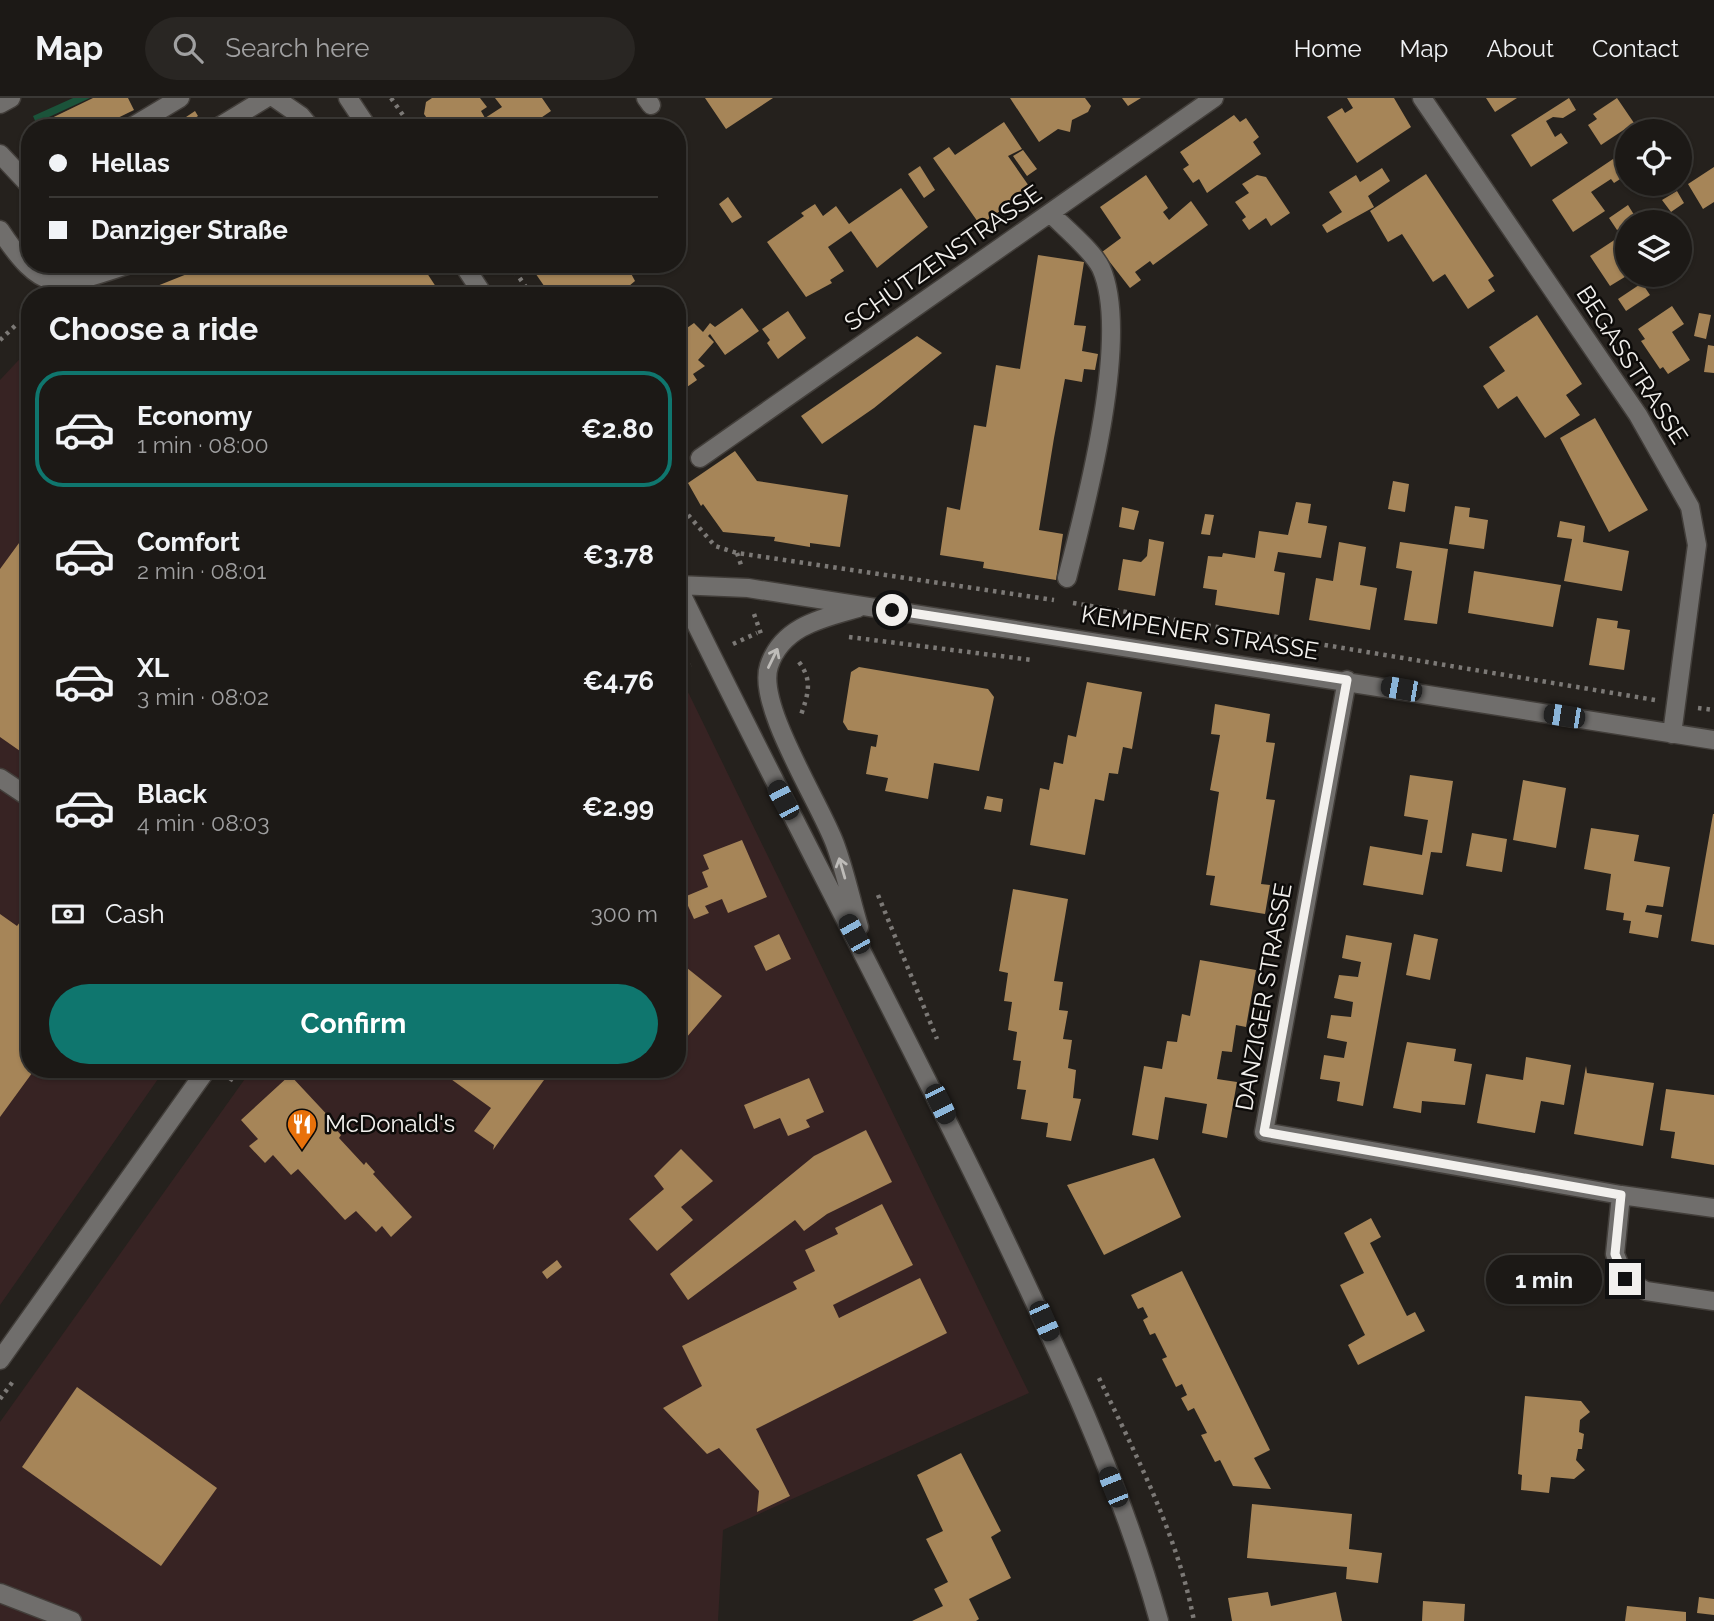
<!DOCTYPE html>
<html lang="en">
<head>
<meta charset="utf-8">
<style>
	:root { --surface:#1c1916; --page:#292623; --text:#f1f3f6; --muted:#a0a0a1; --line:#3a3835; --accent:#0f766e }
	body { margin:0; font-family:Raleway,sans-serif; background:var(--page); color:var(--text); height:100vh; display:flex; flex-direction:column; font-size:26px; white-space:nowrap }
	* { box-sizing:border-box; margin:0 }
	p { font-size:23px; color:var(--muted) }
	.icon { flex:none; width:38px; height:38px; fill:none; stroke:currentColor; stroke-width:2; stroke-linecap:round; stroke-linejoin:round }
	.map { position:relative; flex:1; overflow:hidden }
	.side { position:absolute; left:21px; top:189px; width:665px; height:791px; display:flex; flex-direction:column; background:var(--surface); border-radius:28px; box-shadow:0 2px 5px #0004,0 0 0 2px var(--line) }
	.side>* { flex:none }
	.hud { position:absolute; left:21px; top:21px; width:665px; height:154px; border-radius:28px; box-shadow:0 2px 5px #0004,0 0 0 2px var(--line); display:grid; align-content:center; height:154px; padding:0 28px; background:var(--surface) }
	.tools { position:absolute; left:1615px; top:21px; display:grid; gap:14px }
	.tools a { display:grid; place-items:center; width:77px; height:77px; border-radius:50%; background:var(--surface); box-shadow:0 2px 5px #0004,0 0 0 2px var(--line); font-size:35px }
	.end { position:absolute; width:32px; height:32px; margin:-16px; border:9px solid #f2f0ed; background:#111; box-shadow:0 0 0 4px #111 }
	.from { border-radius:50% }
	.bubble { position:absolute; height:49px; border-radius:24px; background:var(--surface); box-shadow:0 2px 5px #0004,0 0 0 2px var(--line); font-size:23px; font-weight:700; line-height:49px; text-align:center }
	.car { position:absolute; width:21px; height:42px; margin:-21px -10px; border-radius:9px; box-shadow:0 0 5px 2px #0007; background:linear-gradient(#222 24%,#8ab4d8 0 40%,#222 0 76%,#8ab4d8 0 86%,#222 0) }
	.hud b { display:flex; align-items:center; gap:24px; height:66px; font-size:26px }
	.hud b+b { border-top:2px solid var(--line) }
	.hud i { width:18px; height:18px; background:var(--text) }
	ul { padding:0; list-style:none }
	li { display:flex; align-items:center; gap:21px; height:116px; margin:0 14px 10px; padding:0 14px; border:4px solid transparent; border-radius:28px }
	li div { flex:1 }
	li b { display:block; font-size:26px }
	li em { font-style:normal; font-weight:700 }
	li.selected { border-color:var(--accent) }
	li>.icon { width:63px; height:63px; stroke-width:1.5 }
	h2 { padding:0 28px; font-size:32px; line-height:84px }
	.pay { display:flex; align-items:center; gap:18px; height:77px; padding:0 28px; font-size:26px }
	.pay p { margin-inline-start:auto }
	.primary-button { display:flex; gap:14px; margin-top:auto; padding:14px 28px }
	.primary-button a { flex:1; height:80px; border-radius:42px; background:var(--accent); color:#fff; font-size:28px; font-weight:700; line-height:80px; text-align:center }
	header { display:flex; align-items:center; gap:42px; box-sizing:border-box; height:98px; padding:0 35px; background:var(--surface); border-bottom:2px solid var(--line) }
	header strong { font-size:33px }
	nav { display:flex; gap:38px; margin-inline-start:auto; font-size:24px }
	.search { width:490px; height:63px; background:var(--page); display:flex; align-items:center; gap:18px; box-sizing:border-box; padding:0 24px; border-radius:38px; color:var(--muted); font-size:26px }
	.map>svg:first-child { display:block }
</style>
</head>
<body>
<header>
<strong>Map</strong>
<div class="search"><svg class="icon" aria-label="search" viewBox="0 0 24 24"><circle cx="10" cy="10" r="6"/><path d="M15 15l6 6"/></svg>Search here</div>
<nav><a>Home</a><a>Map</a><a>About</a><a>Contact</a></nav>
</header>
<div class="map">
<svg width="1714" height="1523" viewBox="0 0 1714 1523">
	<rect width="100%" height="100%" fill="#25211d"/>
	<path fill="#372323" d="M30 250V971H165L0 1207V282Z
		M677 578 689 596 1029 1295 723 1432 718 1523H0V1324L252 971H677Z"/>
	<path fill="#1b533a" d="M73 0H90L36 25 33 18Z"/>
	<path fill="#a68558" d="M93 0H128L134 12 97 30H31Z
		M432 0H480L487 9 481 13 485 20 502 9 495 0H542L551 13 526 30H434L424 16 426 4Z
		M705 0H773L726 31Z
		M1010 0H1085L1091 8 1088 14 1072 22 1070 34 1058 31 1039 44Z
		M1122 0H1141L1128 8Z
		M1347 0H1394L1411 29 1357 65 1327 19 1342 10 1345 15 1353 10Z
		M1486 0H1517L1495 14Z
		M1569 0 1576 12 1563 20 1553 19 1546 23 1555 39 1561 35 1568 45 1531 69 1511 37Z
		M1617 0 1634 25 1601 47 1588 27 1597 21 1593 16Z
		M195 13 198 18 183 28 180 23Z
		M1234 17 1240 24 1246 20 1259 39 1253 44 1261 56 1207 95 1199 81 1193 85 1183 71 1189 67 1180 54Z
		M1004 24 1022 51 1008 58 1031 91 980 127 933 60 949 49 955 57Z
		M1023 52 1037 71 1027 78 1013 58Z
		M1625 53 1628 62 1622 66 1628 76 1614 85 1611 81 1591 94 1605 113 1573 134 1552 102Z
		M920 68 935 92 924 100 908 76Z
		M1714 69V104L1703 111 1688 86Z
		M1382 70 1390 83 1368 98 1374 109 1327 135 1322 127 1342 114 1329 94 1356 77 1360 84Z
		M1426 76 1494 178 1488 182 1495 193 1468 211 1445 176 1433 184 1402 136 1388 144 1370 113Z
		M1146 77 1168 110 1163 114 1169 122 1191 103 1208 127 1153 167 1150 163 1135 174 1141 182 1130 190 1102 154 1121 140 1100 109Z
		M1257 77 1266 79 1290 115 1271 128 1266 120 1249 132 1242 122 1246 119 1235 104 1249 95 1242 86Z
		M901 90 928 129 877 170 851 133 828 149 844 173 830 182 832 185 806 199 767 144 804 118 801 115 815 106 823 118 836 108 849 126Z
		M1677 93 1684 105 1671 114 1662 102Z
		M728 99 742 119 732 125 719 106Z
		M1628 107 1636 120 1617 132 1609 120Z
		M1622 137 1628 146V177L1610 188 1590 158Z
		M1038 157 1084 164 1074 227 1086 228 1082 253 1098 256 1095 272 1084 271 1082 284 1065 281 1054 340 1039 432 1063 436 1056 482 983 470 984 464 940 457 947 409 960 412 974 327 986 329 996 267 1020 271Z
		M212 166H421L442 198H132Z
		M529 166H626L635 183 617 198H551Z
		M1642 185 1650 197 1626 213 1618 201Z
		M671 191 675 198H661Z
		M1672 208 1684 226 1672 234 1690 262 1668 276 1663 269 1660 271 1641 243 1645 241 1638 231Z
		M742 210 759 233 725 257 710 236 708 238 714 244 698 262 705 268 693 276 697 282 677 296V237L694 225 703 234 710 225 715 229Z
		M788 213 806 240 778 261 767 245 770 242 762 231Z
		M1699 215 1711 217 1706 241 1694 238Z
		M1537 217 1582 286 1566 297 1580 317 1545 340 1517 298 1498 311 1483 288 1505 273 1489 249Z
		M917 238 942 255 874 310 822 346 801 318Z
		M1708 247 1714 248V275L1704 274Z
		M1595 320 1648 412 1609 434 1560 340Z
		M735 353 757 383 848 397 840 449 810 445V449L774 443 775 439 723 434 703 406 701 408 688 385Z
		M1393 383 1409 386 1405 414 1388 411Z
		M1296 404 1311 406 1308 425 1327 428 1321 460 1278 454 1274 473 1285 475 1279 517 1215 507 1217 492 1203 490 1208 458 1222 459 1223 455 1255 460 1259 433 1288 437Z
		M1455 408 1470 410 1469 419 1488 422 1484 451 1449 446Z
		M1122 409 1139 413 1134 432 1119 429Z
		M1205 416 1214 417 1210 437 1201 436Z
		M1560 423 1585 428 1583 444 1629 453 1622 493 1564 483 1572 441 1557 439Z
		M30 430V660L0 639V471Z
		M1149 441 1164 444 1155 498 1118 492 1123 461 1141 464 1147 458Z
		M1339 444 1366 449 1360 487 1377 490 1370 532 1309 522 1316 480 1333 483Z
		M1400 444 1448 451 1437 526 1404 522 1412 473 1396 470Z
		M1474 473 1561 487 1553 529 1468 515Z
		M1597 520 1618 523 1617 530 1630 532 1624 572 1589 567Z
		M859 569 988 591 994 599 979 673 934 665 928 701 885 693 888 680 866 676 871 648 876 649 878 637 848 632 843 624 851 574Z
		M1087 584 1142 594 1132 651 1123 649 1118 676 1109 675 1104 703 1095 701 1085 757 1030 747 1040 690 1049 692 1054 664 1063 666 1068 637 1076 639Z
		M1215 606 1270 616 1266 644 1275 645 1266 701 1275 702 1261 786 1270 787 1265 816 1210 807 1215 778 1206 777 1219 694 1210 692 1220 637 1211 636Z
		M1410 677 1453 683 1442 755 1431 754 1423 797 1363 787 1370 748 1422 757 1428 722 1404 718Z
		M1523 682 1566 690 1556 750 1513 742Z
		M987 698 1003 701 1001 714 984 711Z
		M1713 716H1714V847L1691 843Z
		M1591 730 1639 737 1634 763 1670 769 1663 809 1647 807 1645 814 1662 817 1658 840 1629 835 1631 823 1623 822 1624 815 1606 812 1611 776 1584 771Z
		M1472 735 1507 741 1502 774 1466 768Z
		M742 742 767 799 728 815 722 801 705 808 709 815 694 821 684 799 708 789 702 774 709 771 703 757Z
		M1013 791 1068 801 1054 883 1063 884 1059 912 1068 913 1063 941 1072 942 1068 970 1076 972 1073 1000 1081 1001 1071 1043 1046 1039 1048 1025 1021 1021 1026 992 1017 991 1021 963 1013 962 1017 934 1008 932 1012 904 1004 903 1008 875 999 873Z
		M30 811V971H35L0 1019V816L17 828Z
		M779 836 791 861 766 873 754 848Z
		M1414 836 1438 841 1430 882 1406 877Z
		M1346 837 1392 845 1363 1008 1337 1003 1340 984 1320 981 1324 957 1344 960 1347 944 1327 940 1331 917 1351 919 1353 904 1334 900 1339 877 1358 879 1361 864 1342 860Z
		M677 862 722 898 686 940 677 934Z
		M1200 862 1256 872 1246 929 1236 927 1232 954 1222 953 1217 981 1237 984 1227 1040 1202 1035 1207 1006 1165 999 1158 1042 1132 1037 1144 968 1162 971 1167 943 1177 944 1182 916 1190 918Z
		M1407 944 1456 951 1454 963 1472 966 1465 1007 1422 1003 1421 1015 1393 1010Z
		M1526 959 1571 967 1564 1007 1541 1003 1535 1035 1477 1025 1486 976 1523 982Z
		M1586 968 1587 975 1654 985 1643 1048 1574 1036Z
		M437 971H552L493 1052 494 1047 474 1033 491 1010Z
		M290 977 333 1023 328 1028 330 1031 333 1028 341 1037 339 1040 364 1067 366 1064 375 1074 373 1076 412 1119 391 1139 382 1128 376 1134 356 1113 345 1122 298 1071 291 1077 273 1057 265 1065 249 1048 258 1041 241 1022Z
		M809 980 824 1014 806 1022 810 1029 788 1038 780 1020 754 1031 744 1007Z
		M1666 991 1714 997V1067L1671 1060 1675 1034 1660 1032Z
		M866 1032 892 1084 827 1116 804 1133 795 1122 688 1202 670 1176 814 1058Z
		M681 1051 713 1083 681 1109 693 1122 657 1153 629 1121 664 1091 654 1078Z
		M1154 1060 1181 1119 1104 1157 1067 1087Z
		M882 1106 913 1167 833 1207 839 1220 920 1180 947 1235 756 1331 790 1398 757 1414 759 1393 719 1350 707 1356 663 1310 702 1288 682 1248 797 1191 793 1184 815 1173 805 1152 838 1136 835 1130Z
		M1371 1120 1381 1139 1370 1145 1407 1218 1415 1214 1425 1233 1358 1267 1348 1247 1365 1237 1340 1187 1364 1175 1344 1135Z
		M557 1162 562 1169 547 1181 542 1174Z
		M1182 1173 1270 1352 1254 1360 1271 1391 1233 1388 1220 1362 1215 1364 1201 1337 1207 1335 1194 1310 1188 1313 1181 1300 1187 1297 1182 1286 1176 1289 1162 1261 1167 1259 1155 1235 1150 1237 1143 1222 1148 1219 1143 1209 1138 1211 1131 1197Z
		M77 1289 217 1390 161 1468 22 1369Z
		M1525 1298 1581 1303 1590 1314 1580 1322 1579 1334 1584 1336 1582 1351H1578L1576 1362 1585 1372 1574 1381 1551 1379 1549 1395 1521 1392 1522 1377 1518 1376Z
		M961 1355 1001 1433 991 1439 1011 1480 969 1501 979 1521 976 1523H912L943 1508 934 1491 948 1484 926 1441 943 1433 917 1377Z
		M1252 1406 1352 1416 1349 1451 1382 1455 1378 1485 1346 1481 1347 1469 1247 1460Z
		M1268 1494 1271 1508 1336 1494 1342 1523H1232L1228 1500Z
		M1699 1499 1714 1501V1517L1697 1515Z
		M1423 1503 1465 1506 1464 1523H1422Z
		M1627 1508 1686 1514V1523H1625Z"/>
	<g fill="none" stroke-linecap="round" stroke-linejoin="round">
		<g stroke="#423e3a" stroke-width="21">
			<path id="minor" d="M275 0 301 18 311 30
				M348 0 368 30
				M646 0 651 7
				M1422 0 1638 317 1690 409 1697 447 1672 636
				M0 6 11 0
				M130 30 180 0
				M217 30 266 0
				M0 56 30 88
				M1050 115C1064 129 1093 153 1101 170 1131 237 1086 407 1067 480
				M0 132C45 200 59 189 130 166
				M463 166 484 198
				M700 360 1214 0
				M677 487C779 697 890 903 992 1114 1055 1246 1120 1381 1159 1523
				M677 487 748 490 1714 642
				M858 510C823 520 782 528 769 568 756 607 820 705 835 746 845 773 851 802 859 829
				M1347 582 1264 1034 1621 1097 1714 1110
				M0 680 30 700
				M1621 1097 1615 1156 1625 1181 1646 1193 1714 1203
				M0 1262 207 971
				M0 1495 72 1523"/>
		</g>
		<path stroke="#7c7976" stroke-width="4.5" stroke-dasharray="3.5 5" stroke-linecap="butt" d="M391 0 412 30
			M510 166 532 198
			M0 242 16 227
			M677 404 715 448 737 455 1054 502
			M737 455 741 467
			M1073 505 1655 602
			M754 516 761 536
			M849 539 1032 562
			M733 546 757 535
			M799 564C813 583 808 596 801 617
			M677 568 680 572 691 567
			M1698 610 1714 612
			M878 797 937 941
			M230 983 238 971
			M1099 1280C1136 1357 1178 1438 1194 1523
			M0 1301 14 1282"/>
		<use href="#minor" stroke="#706e6c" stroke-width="18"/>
	</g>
	<defs><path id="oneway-shaft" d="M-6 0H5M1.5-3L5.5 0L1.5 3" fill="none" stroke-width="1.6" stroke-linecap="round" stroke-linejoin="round" transform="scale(1.75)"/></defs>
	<g stroke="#bebcb9">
		<use href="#oneway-shaft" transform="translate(773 560) rotate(-64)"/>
		<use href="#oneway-shaft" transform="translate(842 770) rotate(-106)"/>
	</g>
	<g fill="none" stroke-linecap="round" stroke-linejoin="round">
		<path stroke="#f2f0ed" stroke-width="9" d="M892 512 1347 582 1264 1034 1621 1097 1615 1156 1625 1181"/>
	</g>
	<defs>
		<g id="restaurant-pin" transform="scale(1.575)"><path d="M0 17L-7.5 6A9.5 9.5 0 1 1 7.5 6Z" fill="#e8710a" stroke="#0d0b09"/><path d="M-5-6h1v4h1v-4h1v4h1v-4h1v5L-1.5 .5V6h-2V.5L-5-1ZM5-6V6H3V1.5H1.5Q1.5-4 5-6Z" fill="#fff"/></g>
	</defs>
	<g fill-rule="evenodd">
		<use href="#restaurant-pin" x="302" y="1026"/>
	</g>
	<g text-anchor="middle" stroke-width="5" stroke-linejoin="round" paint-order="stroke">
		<g font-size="24" fill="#f2f0ed" stroke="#0d0b09">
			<text transform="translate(943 160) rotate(-35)" y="8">SCHÜTZENSTRASSE</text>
			<text transform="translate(1632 267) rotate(57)" y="8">BEGASSTRASSE</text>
			<text transform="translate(1200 535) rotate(9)" y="8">KEMPENER STRASSE</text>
			<text transform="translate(1264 899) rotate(-80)" y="8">DANZIGER STRASSE</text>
		</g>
		<g font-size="24" fill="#f2f0ed" stroke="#0d0b09" text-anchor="start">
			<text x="325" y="1034">McDonald's</text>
		</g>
	</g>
</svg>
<div class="tools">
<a><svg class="icon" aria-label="locate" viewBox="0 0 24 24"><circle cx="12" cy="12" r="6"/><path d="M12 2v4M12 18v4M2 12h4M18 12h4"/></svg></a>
<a><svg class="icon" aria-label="layers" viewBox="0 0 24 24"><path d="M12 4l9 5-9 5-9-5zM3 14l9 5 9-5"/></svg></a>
</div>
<i class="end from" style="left:892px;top:512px"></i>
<i class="end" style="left:1625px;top:1181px"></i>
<div class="bubble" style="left:1486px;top:1157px;width:116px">1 min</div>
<i class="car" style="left:1401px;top:591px;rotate:280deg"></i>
<i class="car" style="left:1564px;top:618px;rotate:279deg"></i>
<i class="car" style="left:783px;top:702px;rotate:332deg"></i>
<i class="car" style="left:854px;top:836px;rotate:331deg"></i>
<i class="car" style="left:940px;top:1006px;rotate:154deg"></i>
<i class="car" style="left:1044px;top:1223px;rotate:156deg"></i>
<i class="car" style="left:1113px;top:1389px;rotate:338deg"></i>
<div class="hud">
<b><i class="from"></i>Hellas</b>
<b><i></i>Danziger Straße</b>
</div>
<section class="side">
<h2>Choose a ride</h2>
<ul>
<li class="selected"><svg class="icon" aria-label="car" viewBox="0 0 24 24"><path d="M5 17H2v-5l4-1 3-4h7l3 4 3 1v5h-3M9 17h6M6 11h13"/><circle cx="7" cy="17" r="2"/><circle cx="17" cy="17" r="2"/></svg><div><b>Economy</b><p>1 min · 08:00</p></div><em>€2.80</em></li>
<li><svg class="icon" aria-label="car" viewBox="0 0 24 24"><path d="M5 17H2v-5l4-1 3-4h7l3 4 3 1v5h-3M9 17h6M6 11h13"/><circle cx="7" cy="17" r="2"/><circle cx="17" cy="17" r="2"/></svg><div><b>Comfort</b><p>2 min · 08:01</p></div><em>€3.78</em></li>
<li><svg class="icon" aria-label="car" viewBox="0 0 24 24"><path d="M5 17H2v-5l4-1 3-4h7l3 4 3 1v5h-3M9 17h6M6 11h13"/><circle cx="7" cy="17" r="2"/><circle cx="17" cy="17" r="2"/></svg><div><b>XL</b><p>3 min · 08:02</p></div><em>€4.76</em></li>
<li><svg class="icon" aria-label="car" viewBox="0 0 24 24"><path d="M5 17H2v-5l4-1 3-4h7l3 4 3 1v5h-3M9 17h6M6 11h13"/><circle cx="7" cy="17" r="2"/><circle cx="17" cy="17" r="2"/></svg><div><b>Black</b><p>4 min · 08:03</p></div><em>€2.99</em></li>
</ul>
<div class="pay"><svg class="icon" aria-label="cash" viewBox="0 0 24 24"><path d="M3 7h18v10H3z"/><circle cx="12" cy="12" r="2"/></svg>Cash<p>300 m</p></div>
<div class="primary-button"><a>Confirm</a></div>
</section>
</div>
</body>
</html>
